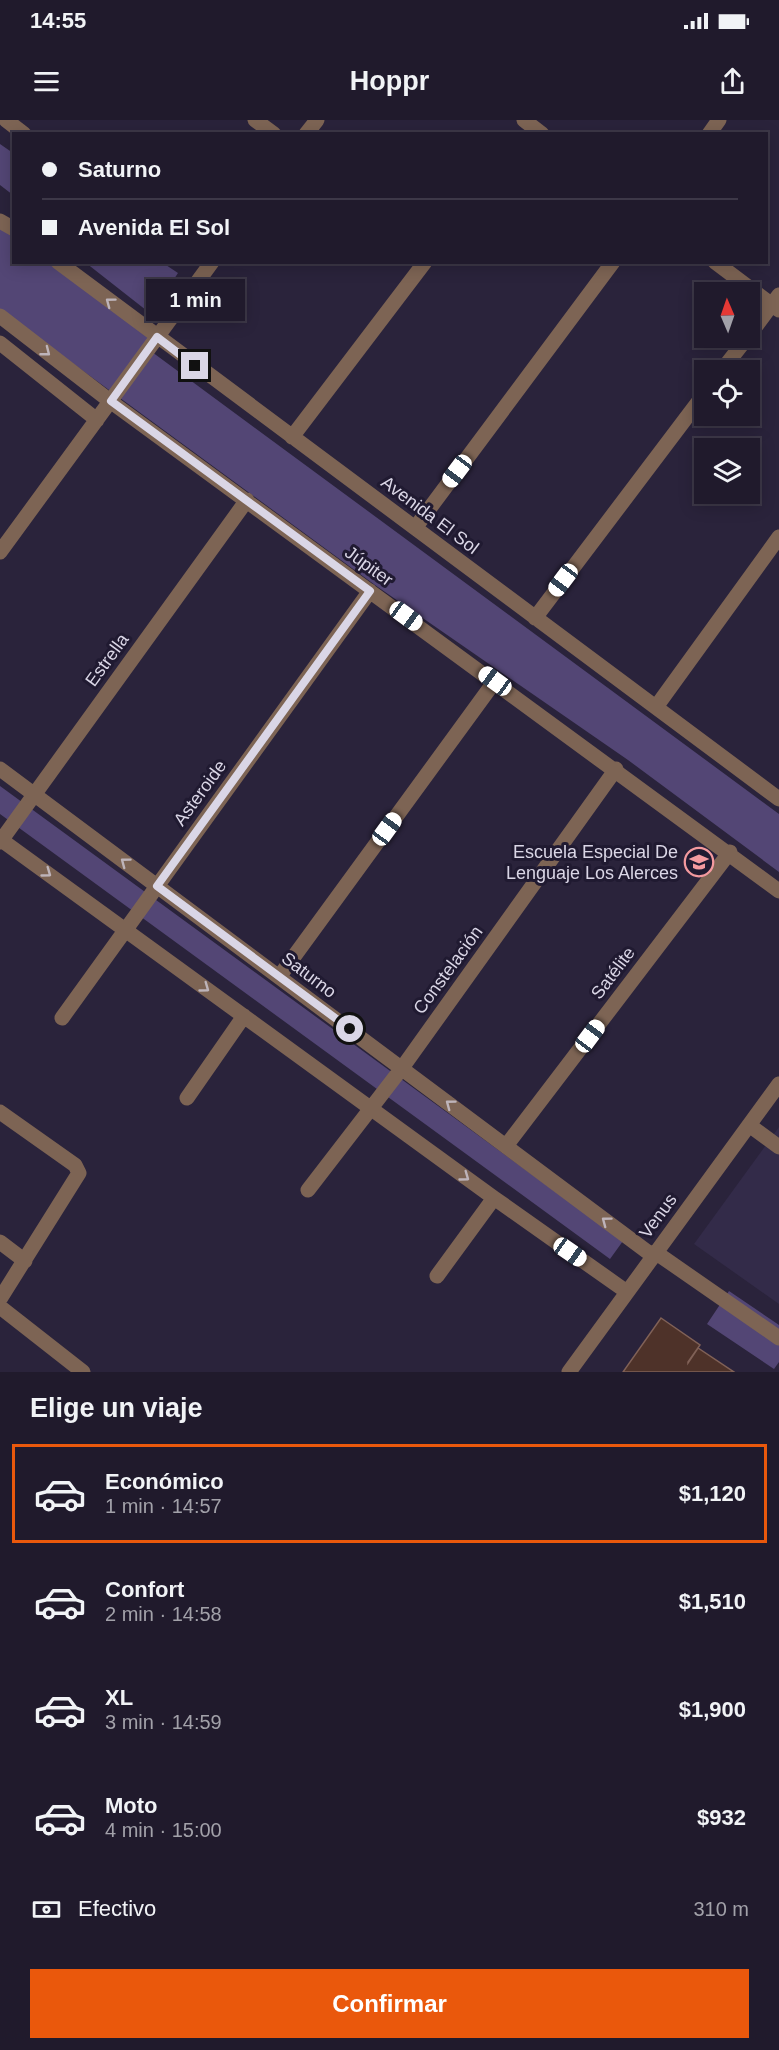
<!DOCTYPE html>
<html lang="es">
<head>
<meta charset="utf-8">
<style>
	:root { --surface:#201a2c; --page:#2d2738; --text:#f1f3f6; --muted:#a2a1a9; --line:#3d3848; --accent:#ea580c }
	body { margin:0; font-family:Arial,sans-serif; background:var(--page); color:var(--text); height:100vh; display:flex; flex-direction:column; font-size:22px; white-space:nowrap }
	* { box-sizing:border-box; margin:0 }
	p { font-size:20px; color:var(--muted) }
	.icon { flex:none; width:33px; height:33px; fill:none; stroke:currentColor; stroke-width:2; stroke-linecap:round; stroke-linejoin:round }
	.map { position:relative; height:1252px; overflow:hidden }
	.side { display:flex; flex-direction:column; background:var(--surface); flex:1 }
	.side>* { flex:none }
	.guide { position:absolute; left:12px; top:12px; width:756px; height:132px; border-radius:0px; box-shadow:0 3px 15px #0003,0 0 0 2px var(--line); display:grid; align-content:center; height:132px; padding:0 30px; background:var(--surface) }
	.needle { width:39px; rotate:358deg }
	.buttons { position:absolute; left:694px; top:162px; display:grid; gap:12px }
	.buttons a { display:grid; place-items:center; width:66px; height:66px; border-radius:0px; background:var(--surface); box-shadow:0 3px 15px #0003,0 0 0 2px var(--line); font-size:30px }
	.end { position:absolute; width:27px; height:27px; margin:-14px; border:8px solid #dad6e6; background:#111; box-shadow:0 0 0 3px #111 }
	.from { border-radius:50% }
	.bubble { position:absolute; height:42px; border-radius:0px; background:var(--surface); box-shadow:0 3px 15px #0003,0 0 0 2px var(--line); font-size:20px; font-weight:700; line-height:42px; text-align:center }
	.car { position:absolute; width:18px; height:36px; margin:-18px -9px; border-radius:8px; box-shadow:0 0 4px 2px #0007; background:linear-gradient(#fff 24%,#345 0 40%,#fff 0 76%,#345 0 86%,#fff 0) }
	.guide b { display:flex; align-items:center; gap:21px; height:57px; font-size:22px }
	.guide b+b { border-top:2px solid var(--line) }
	.guide i { width:15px; height:15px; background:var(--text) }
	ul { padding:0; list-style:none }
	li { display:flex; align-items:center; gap:18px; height:99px; margin:0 12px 9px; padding:0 18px; border:3px solid transparent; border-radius:0px }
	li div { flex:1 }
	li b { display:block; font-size:22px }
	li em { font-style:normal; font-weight:700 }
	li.on { border-color:var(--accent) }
	li>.icon { width:54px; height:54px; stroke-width:1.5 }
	h2 { padding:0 30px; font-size:27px; line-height:72px }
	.pay { display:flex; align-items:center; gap:15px; height:66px; padding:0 30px; font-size:22px }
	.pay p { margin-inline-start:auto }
	.primary-button { display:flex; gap:12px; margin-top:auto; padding:12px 30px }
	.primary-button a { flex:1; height:69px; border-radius:0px; background:var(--accent); color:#fff; font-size:24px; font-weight:700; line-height:69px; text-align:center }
	.status { display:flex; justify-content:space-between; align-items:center; height:42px; padding:0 30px; background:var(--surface); direction:ltr }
	.status svg { height:16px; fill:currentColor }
	header { display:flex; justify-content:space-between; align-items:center; height:78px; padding:0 30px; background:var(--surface); font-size:27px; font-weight:700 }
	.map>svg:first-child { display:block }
</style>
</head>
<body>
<div class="status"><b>14:55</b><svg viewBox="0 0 49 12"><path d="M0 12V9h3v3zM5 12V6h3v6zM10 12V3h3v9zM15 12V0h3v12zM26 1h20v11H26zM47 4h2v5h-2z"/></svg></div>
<header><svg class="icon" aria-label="menu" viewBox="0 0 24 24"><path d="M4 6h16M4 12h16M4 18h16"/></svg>Hoppr<svg class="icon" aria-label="share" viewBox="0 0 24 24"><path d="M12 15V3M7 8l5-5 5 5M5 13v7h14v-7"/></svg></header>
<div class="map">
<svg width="779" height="1252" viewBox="0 0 779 1252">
	<rect width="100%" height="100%" fill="#2a233b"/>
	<path fill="#332b49" d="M779 1007V1184L694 1124Z"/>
	<path fill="#534675" d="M0 24 13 33V75L0 65Z
		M0 104 13 112 14 142 53 143 158 221 152 232 779 694V752L628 640 375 465 0 190Z
		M86 143H163L178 153 151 194Z
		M0 666 623 1121 610 1139 0 694Z
		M729 1171 779 1205V1242L774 1249 707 1204Z"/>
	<path fill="#4e3229" stroke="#806157" stroke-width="1.5" d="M661 1198 700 1225 688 1242V1243L698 1228 734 1252H623Z"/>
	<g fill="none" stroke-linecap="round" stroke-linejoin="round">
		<path stroke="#7d6454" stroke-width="15" d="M6 0 24 14
			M255 0 274 14
			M524 0 542 14
			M306 14 317 0
			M709 14 719 0
			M0 101 14 109
			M58 142 779 679
			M715 142 779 190
			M0 196 110 281 779 771
			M750 214 779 175
			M0 223 97 300
			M722 250 747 218
			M292 317 425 142
			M415 408 613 142
			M0 432 212 142
			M535 498 705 273
			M656 587 779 417
			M0 649 653 1136
			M0 719 494 1078 627 1172
			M0 722 247 380
			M279 857 495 561
			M62 898 370 471
			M187 978 244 896
			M0 992 75 1045 79 1053 0 1179
			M749 1005 779 1027
			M506 1026 730 732
			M308 1070 402 948 616 649
			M0 1122 25 1141
			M655 1132 779 1218
			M437 1156 494 1078
			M0 1187 83 1252
			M569 1252 779 964"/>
	</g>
	<defs><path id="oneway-chevron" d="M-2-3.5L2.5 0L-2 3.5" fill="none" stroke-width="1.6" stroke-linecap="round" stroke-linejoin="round" transform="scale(1.5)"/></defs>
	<g stroke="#beb4ba">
		<use href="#oneway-chevron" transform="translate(110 182) rotate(-143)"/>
		<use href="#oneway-chevron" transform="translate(46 232) rotate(38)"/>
		<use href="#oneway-chevron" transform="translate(125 742) rotate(-143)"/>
		<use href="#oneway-chevron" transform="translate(47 753) rotate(36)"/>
		<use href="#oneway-chevron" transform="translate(205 868) rotate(36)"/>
		<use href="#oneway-chevron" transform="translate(450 984) rotate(-143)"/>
		<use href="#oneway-chevron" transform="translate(465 1057) rotate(36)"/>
		<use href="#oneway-chevron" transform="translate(606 1101) rotate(-143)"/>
	</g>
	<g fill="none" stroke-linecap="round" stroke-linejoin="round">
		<path stroke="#dad6e6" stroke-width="8" d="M195 246 157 217 111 281 370 471 157 766 350 909"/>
	</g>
	<defs>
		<g id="school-ring" transform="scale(1.5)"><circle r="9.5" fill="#201a31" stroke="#f49a9f" stroke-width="1.5"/><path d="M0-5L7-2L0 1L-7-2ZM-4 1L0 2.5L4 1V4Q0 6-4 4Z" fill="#f49a9f"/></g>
	</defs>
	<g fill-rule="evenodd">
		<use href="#school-ring" x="699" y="742"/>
	</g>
	<g text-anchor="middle" stroke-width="6" stroke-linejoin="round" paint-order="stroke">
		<g font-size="18" fill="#dad6e6" stroke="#201a31">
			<text transform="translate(430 395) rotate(37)" y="6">Avenida El Sol</text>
			<text transform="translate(369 446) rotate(36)" y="6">Júpiter</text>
			<text transform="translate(107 540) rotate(-54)" y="6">Estrella</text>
			<text transform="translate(200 673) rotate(-54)" y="6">Asteroide</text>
			<text transform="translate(448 850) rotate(-54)" y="6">Constelación</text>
			<text transform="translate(613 853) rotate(-53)" y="6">Satélite</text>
			<text transform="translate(309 855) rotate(37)" y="6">Saturno</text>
			<text transform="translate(658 1096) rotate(-54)" y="6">Venus</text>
		</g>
		<g font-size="18" fill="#dad6e6" stroke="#201a31" text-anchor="end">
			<text x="678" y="738">Escuela Especial De<tspan x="678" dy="21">Lenguaje Los Alerces</tspan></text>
		</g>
	</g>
</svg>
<div class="buttons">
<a><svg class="needle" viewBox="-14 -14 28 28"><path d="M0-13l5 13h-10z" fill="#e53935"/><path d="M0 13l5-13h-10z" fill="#a2a1a9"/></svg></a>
<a><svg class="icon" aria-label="locate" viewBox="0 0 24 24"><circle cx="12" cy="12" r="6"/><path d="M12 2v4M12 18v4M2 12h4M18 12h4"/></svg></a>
<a><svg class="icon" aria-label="layers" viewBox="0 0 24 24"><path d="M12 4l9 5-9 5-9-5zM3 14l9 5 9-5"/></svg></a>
</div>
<i class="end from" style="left:350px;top:909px"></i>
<i class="end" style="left:195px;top:246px"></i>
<div class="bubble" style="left:146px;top:159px;width:99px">1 min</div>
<i class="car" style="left:457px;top:351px;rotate:217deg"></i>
<i class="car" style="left:563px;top:460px;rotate:217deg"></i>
<i class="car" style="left:406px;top:496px;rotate:126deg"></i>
<i class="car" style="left:495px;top:561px;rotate:306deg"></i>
<i class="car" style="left:387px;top:709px;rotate:36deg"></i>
<i class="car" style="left:590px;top:916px;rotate:37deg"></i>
<i class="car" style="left:570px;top:1132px;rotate:125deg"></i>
<div class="guide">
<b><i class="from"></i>Saturno</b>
<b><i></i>Avenida El Sol</b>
</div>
</div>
<section class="side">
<h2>Elige un viaje</h2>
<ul>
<li class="on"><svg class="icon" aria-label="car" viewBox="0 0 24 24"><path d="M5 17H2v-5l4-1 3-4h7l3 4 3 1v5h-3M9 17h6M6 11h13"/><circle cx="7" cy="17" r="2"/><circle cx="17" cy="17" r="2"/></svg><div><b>Económico</b><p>1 min · 14:57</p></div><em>$1,120</em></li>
<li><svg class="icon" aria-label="car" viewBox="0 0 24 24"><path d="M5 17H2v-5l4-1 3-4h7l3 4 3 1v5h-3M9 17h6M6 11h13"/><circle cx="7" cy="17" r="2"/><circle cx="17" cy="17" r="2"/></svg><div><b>Confort</b><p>2 min · 14:58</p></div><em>$1,510</em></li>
<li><svg class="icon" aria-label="car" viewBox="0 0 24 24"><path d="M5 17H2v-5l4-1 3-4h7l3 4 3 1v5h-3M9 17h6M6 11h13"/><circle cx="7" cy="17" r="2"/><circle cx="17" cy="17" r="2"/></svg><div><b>XL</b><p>3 min · 14:59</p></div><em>$1,900</em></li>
<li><svg class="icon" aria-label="car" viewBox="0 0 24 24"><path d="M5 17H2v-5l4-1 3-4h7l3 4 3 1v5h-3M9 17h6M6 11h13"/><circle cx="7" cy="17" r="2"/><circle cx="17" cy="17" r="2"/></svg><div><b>Moto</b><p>4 min · 15:00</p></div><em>$932</em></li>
</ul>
<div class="pay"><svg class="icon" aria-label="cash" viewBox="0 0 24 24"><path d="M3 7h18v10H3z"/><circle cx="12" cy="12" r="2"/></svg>Efectivo<p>310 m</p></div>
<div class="primary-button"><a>Confirmar</a></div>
</section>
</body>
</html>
